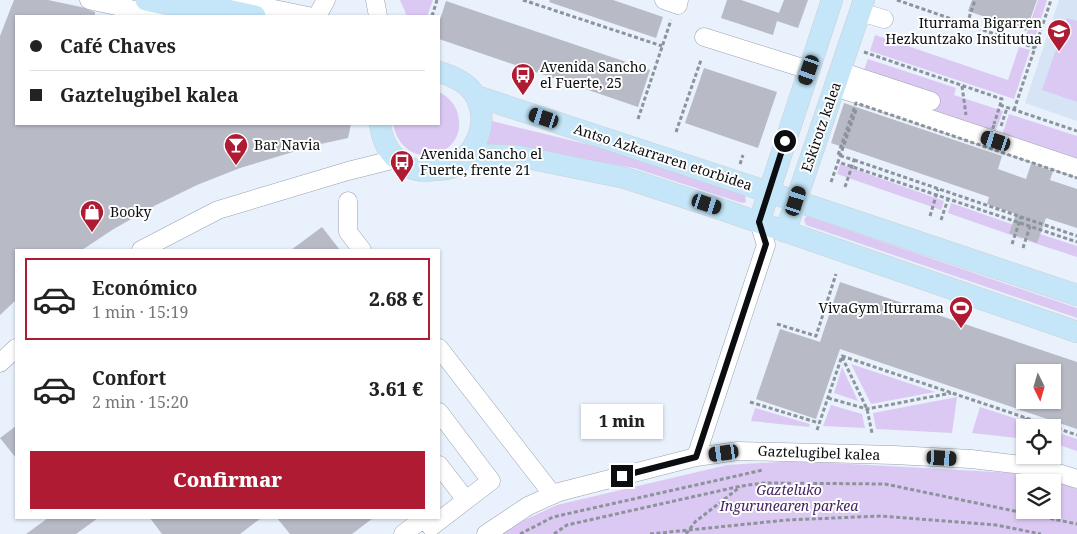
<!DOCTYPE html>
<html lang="es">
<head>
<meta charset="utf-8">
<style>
	:root { --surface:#fff; --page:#f6f6f6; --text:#222; --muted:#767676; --line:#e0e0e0; --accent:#af1b32 }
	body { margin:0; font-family:"Noto Serif",serif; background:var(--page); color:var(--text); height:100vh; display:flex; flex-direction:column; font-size:19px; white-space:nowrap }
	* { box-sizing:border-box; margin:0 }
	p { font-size:16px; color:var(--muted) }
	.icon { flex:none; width:28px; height:28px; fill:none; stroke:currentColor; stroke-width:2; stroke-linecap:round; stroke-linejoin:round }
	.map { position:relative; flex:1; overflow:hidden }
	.panel { position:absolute; left:15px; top:249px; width:425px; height:270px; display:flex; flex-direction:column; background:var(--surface); border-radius:0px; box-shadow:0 1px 4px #0004 }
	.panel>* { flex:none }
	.top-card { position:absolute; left:15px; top:15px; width:425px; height:110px; border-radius:0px; box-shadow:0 1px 4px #0004; display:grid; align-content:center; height:110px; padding:0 15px; background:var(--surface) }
	.needle { width:32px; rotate:175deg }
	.controls { position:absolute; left:1016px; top:364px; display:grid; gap:10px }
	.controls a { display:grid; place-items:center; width:45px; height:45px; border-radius:0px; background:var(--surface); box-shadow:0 1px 4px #0004; font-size:25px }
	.end { position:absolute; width:22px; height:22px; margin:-11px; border:6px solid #0b0d11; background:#fff; box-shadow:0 0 0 2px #fff }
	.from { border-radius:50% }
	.bubble { position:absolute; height:35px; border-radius:0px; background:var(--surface); box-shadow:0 1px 4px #0004; font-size:16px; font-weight:800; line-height:35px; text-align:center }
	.car { position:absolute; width:15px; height:30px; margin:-15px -8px; border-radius:6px; box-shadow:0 0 4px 1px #0007; background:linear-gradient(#222 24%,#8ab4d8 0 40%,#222 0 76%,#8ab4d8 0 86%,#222 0) }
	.top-card b { display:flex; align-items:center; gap:18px; height:48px; font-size:19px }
	.top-card b+b { border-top:1px solid var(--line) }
	.top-card i { width:12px; height:12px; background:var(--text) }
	ul { padding:9px 0 0; list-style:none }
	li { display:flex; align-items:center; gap:15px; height:82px; margin:0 10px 8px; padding:0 5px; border:2px solid transparent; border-radius:0px }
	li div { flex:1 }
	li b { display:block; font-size:19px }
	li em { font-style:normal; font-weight:800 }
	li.selected { border-color:var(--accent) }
	li>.icon { width:45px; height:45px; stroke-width:1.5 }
	.primary-button { display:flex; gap:10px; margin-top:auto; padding:10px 15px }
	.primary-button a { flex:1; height:58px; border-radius:0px; background:var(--accent); color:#fff; font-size:20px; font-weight:800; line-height:58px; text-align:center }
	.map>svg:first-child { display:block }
</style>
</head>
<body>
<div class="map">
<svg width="1077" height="534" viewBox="0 0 1077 534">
	<rect width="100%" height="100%" fill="#e8f1fc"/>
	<path fill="#d7e4f6" d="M1059 0H1077V121L1025 103Z"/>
	<path fill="#dcc9f3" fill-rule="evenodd" d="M400 0H433L427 16H407Z
		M1038 0H1047L1034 41 1025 38Z
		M1067 18 1077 21V102L1042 90Z
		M875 35 1008 80 1019 47 1030 50 1014 99 870 51Z
		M868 59 956 88 954 95 1003 111 995 133 934 113 940 96 864 70Z
		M439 92C449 97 456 105 458 115 469 156 404 176 393 124H439Z
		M1009 114 1077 136V161L1002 135Z
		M488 120 635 156 745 195 746 202 742 203 634 168 519 148 483 146Z
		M840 164 944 201 941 210 837 174Z
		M951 203 1026 229 1022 239 948 213Z
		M807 216 1077 308V318L806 225 804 219Z
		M1031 231 1077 246V257L1028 241Z
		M851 364 935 392 871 404Z
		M842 367 858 401 834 393Z
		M957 397 952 433 876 429 873 413Z
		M831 405 862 414 865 428 823 426Z
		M980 407 1023 421 1017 438 972 433Z
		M755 408 810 424 809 427 751 421Z
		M1056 432 1077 439V451L1053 443Z
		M796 461 1014 473 1057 482 1077 489V534H501L518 523 557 505 727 465ZM1025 482H1052V510H1025Z"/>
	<path fill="#b8bac6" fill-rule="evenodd" d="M14 0H48L81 7 95 12V16H16V124H351L348 138 316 145 240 168 197 185 156 205 112 230 82 250H16V300L0 315V36Z
		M550 0H613L663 17 656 38 549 2Z
		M727 0H741L779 13 784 0H808L798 28 777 21 773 35 721 18Z
		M972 0H1037L1026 31 968 11Z
		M446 1 650 70 638 107 439 39V23Z
		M704 68 777 92 758 148 685 123Z
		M844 103 1002 156 998 169 1026 179 1031 164 1053 171 1050 180 1077 189V228L1046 218 1037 243 1009 233 1016 214 987 204 989 197 831 143Z
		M322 227 340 250H291Z
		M840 282 1077 362V429L840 349 816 419 756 399 780 329 820 342ZM1025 372H1052V400H1025Z
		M16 426V458L0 438Z
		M48 518H98L76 534H26Z
		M150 518H261L240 534H162Z
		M277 518H373L352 534H290Z"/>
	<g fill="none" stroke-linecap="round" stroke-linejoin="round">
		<g stroke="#9aa1ac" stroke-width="19">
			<path id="minor" d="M89 0 162 16
				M375 0 378 16
				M664 0 678 5 679 0
				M235 1 308 16
				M860 12 884 19
				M317 16 326 0
				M704 37 809 70
				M840 71 931 101
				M835 87 1077 168
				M348 201V232L362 250
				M141 250 218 210 348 171 396 159
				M439 348 553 495
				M0 363 16 348
				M696 457 766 245 759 222
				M439 465 466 500
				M431 527 491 481 439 412
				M403 534 424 518
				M486 534 528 506 559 492 696 457 738 451 894 455 971 459 1039 467 1077 479"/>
		</g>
		<g stroke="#cecfcf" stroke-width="22">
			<path id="major" d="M146 0 219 16
				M204 5 255 16
				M476 96 829 212 1077 295
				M380 124C382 141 390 156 405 165 415 171 423 172 434 170 439 170 445 170 450 168 453 167 456 164 459 162 479 147 488 120 476 97 469 83 453 76 439 72
				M469 154 518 156 625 178 723 210 1077 332
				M759 222 832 0
				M785 232 796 201 864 0"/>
		</g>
		<path stroke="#8c939b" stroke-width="3" stroke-dasharray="4 2.5" stroke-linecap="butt" d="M523 0 662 46
			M897 0 1035 48
			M432 16 437 0
			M967 24 975 0
			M864 52 1002 99 994 124
			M962 86 966 115
			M1000 105 1077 131
			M856 110 838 162 1077 242
			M1014 110 1051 0
			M638 119 671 20
			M1001 126 1007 108
			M676 132 701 60
			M854 160 1077 236
			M740 164 743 155
			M831 182 838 162
			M941 220 948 199
			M1023 248 1030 226
			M777 324 816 336 836 274
			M842 357 867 409 872 433
			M828 398 867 409 951 393
			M750 402 819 423
			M817 430 842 356 1077 435
			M1019 440 1026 418
			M520 534 553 517 763 470
			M554 534 567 525 741 486 765 483 885 484 1077 524
			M650 534 787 520 881 516 996 525 1041 534
			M686 534 695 522 740 487"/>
		<use href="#minor" stroke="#fff" stroke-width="18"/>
		<use href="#major" stroke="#c4e6f8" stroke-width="21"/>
		<path stroke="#8c939b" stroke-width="3" stroke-dasharray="4 2.5" stroke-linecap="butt" d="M986 147 994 125
			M845 187 854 160 838 155 856 103 1077 178
			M930 216 938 189
			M1012 244 1021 217"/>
	</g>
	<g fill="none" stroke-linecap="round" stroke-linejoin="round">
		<path stroke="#0b0d11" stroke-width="6" d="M622 476 696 457 766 244 759 222 785 141"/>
	</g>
	<defs>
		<g id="school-pin" transform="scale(1.25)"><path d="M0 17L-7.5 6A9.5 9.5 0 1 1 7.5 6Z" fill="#af1b32" stroke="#fdfdfd"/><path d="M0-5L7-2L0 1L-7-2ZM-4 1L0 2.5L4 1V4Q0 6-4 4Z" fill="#fff"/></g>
		<g id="bus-pin" transform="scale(1.25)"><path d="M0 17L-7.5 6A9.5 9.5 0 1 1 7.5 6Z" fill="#af1b32" stroke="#fdfdfd"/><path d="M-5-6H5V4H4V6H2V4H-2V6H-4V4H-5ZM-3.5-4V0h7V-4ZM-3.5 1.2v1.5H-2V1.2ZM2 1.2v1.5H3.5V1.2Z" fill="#fff"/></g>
		<g id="bar-pin" transform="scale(1.25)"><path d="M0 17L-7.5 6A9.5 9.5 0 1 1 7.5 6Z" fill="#af1b32" stroke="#fdfdfd"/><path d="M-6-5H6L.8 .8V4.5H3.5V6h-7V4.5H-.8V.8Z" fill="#fff"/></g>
		<g id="shop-pin" transform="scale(1.25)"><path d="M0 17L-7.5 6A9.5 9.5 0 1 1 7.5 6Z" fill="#af1b32" stroke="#fdfdfd"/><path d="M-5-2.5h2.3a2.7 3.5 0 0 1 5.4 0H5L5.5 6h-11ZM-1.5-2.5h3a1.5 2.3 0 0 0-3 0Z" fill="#fff"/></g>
		<g id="stadium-pin" transform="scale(1.25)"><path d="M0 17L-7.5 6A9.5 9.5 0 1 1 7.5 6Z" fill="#af1b32" stroke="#fdfdfd"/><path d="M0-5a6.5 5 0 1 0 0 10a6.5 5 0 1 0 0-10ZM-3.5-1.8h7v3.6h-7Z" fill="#fff"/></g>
	</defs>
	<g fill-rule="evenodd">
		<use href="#school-pin" x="1059" y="31"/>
		<use href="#bus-pin" x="523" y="75"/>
		<use href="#bar-pin" x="236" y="145"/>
		<use href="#bus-pin" x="402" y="162"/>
		<use href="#shop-pin" x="92" y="212"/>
		<use href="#stadium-pin" x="961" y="308"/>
	</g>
	<g text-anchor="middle" stroke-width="4" stroke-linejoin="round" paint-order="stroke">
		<g font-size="14" fill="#0b0d11" stroke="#fdfdfd" text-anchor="start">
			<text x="1042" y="28" text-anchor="end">Iturrama Bigarren<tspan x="1042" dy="16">Hezkuntzako Institutua</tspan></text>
			<text x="540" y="72">Avenida Sancho<tspan x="540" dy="16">el Fuerte, 25</tspan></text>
			<text x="254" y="150">Bar Navia</text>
			<text x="420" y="159">Avenida Sancho el<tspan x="420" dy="16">Fuerte, frente 21</tspan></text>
			<text x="110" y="217">Booky</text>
			<text x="944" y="313" text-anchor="end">VivaGym Iturrama</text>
		</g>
		<g font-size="14" fill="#0b0d11" stroke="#fdfdfd">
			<text transform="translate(821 127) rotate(-71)" y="5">Eskirotz kalea</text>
			<text transform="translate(663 157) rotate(18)" y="5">Antso Azkarraren etorbidea</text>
			<text transform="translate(819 453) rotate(2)" y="5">Gaztelugibel kalea</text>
		</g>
		<g font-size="14" font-style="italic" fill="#442362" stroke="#fdfdfd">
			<text x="789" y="495">Gazteluko<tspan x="789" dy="16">Ingurunearen parkea</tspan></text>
		</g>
	</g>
</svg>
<div class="controls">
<a><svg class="needle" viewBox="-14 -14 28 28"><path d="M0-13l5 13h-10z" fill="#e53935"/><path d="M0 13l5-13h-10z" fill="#767676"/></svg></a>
<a><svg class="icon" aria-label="locate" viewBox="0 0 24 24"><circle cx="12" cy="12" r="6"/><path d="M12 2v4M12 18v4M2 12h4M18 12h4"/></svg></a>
<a><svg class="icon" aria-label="layers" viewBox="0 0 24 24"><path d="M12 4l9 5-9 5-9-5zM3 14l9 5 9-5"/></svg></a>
</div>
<i class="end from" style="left:785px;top:141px"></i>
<i class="end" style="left:622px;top:476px"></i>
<div class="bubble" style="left:581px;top:404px;width:82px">1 min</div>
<i class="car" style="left:809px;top:70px;rotate:199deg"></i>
<i class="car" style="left:544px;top:118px;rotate:288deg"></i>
<i class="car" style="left:996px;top:141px;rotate:288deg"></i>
<i class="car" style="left:796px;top:201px;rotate:18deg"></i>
<i class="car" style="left:707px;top:204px;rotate:108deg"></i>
<i class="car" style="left:724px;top:453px;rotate:262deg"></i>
<i class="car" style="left:942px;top:458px;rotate:93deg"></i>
<div class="top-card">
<b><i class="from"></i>Café Chaves</b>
<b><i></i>Gaztelugibel kalea</b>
</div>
<section class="panel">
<ul>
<li class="selected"><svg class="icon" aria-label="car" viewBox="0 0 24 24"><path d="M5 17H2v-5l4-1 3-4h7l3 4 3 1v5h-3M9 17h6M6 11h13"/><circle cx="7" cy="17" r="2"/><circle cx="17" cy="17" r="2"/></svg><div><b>Económico</b><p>1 min · 15:19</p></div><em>2.68 €</em></li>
<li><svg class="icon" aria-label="car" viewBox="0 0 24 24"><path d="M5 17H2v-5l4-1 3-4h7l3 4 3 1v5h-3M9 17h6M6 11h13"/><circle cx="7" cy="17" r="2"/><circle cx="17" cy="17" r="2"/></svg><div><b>Confort</b><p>2 min · 15:20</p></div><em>3.61 €</em></li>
</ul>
<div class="primary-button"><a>Confirmar</a></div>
</section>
</div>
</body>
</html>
